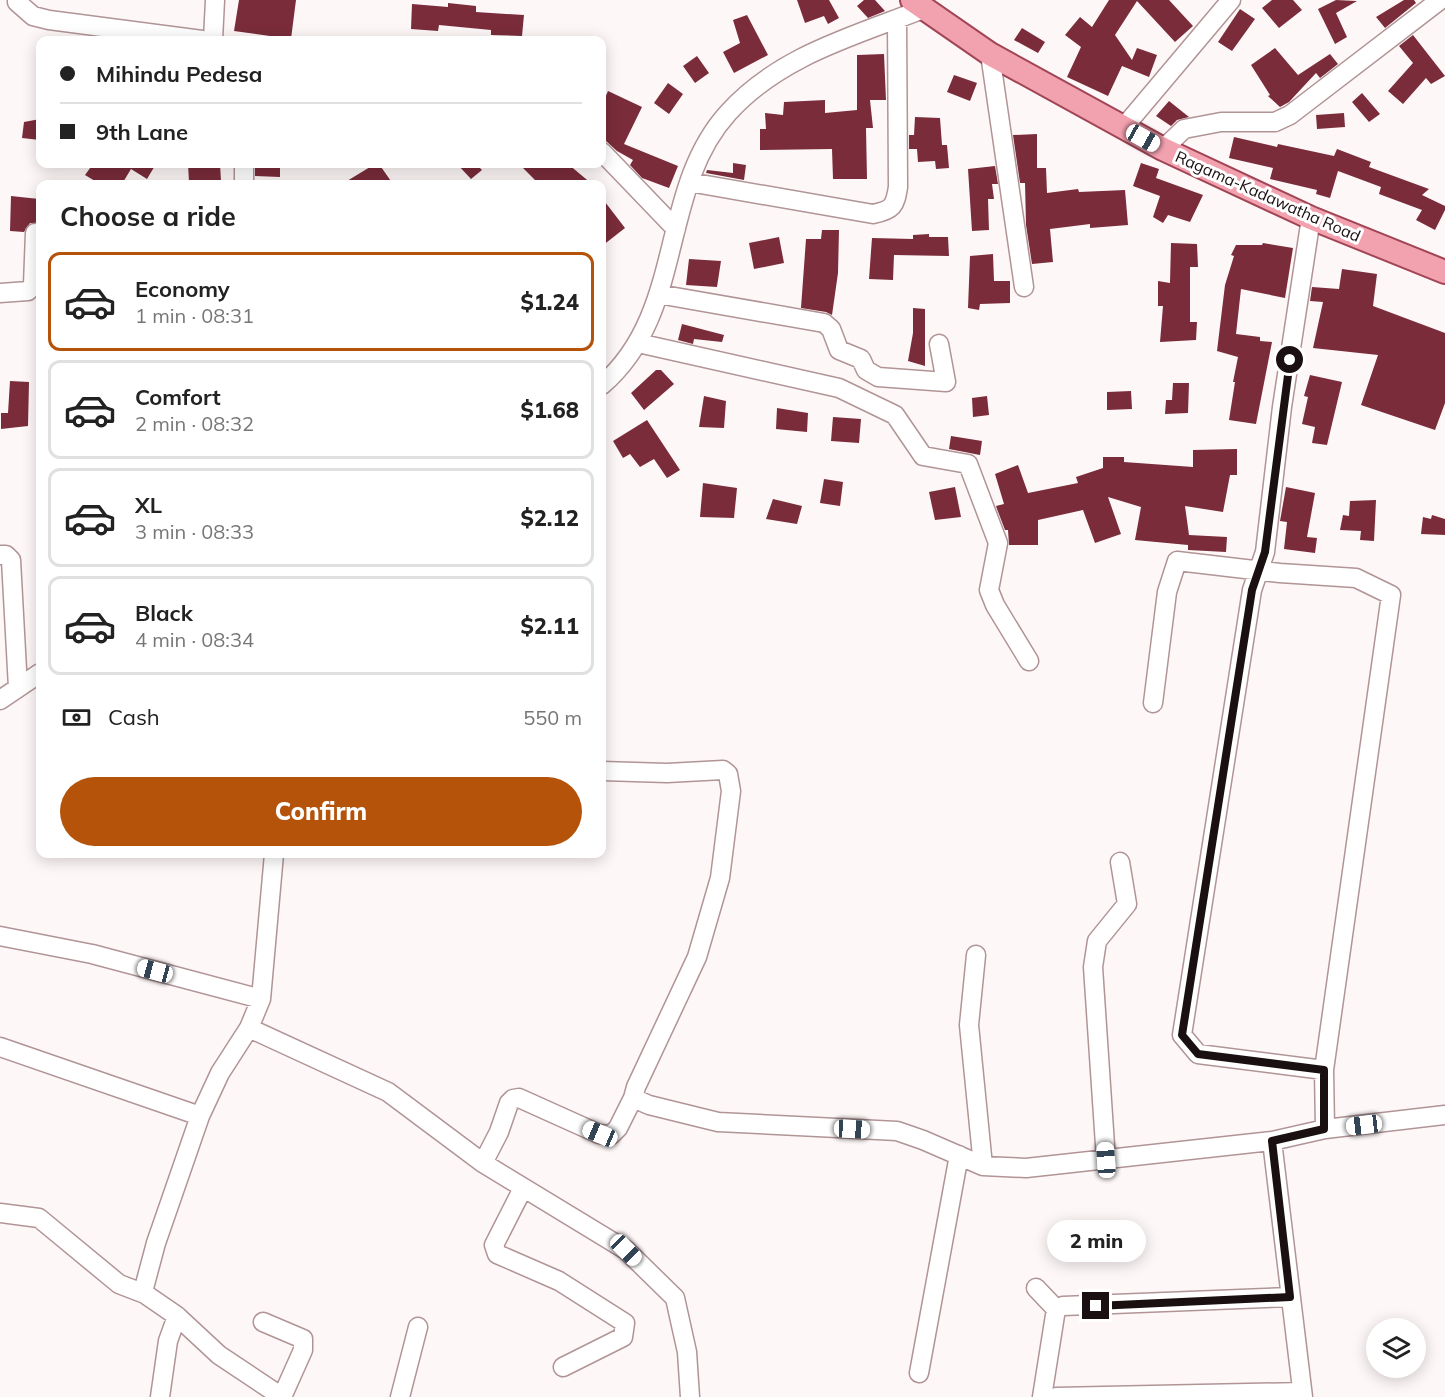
<!DOCTYPE html>
<html lang="en">
<head>
<meta charset="utf-8">
<style>
	:root { --surface:#fff; --page:#f6f6f6; --text:#222; --muted:#767676; --line:#e0e0e0; --accent:#b45309 }
	body { margin:0; font-family:Mulish,sans-serif; background:var(--page); color:var(--text); height:100vh; display:flex; flex-direction:column; font-size:22px; white-space:nowrap }
	* { box-sizing:border-box; margin:0 }
	p { font-size:20px; color:var(--muted) }
	.icon { flex:none; width:33px; height:33px; fill:none; stroke:currentColor; stroke-width:2; stroke-linecap:round; stroke-linejoin:round }
	.map { position:relative; flex:1; overflow:hidden }
	.drawer { position:absolute; left:36px; top:180px; width:570px; height:678px; display:flex; flex-direction:column; background:var(--surface); border-radius:12px; box-shadow:0 3px 15px #0003 }
	.drawer>* { flex:none }
	.banner { position:absolute; left:36px; top:36px; width:570px; height:132px; border-radius:12px; box-shadow:0 3px 15px #0003; display:grid; align-content:center; height:132px; padding:0 24px; background:var(--surface) }
	.controls { position:absolute; left:1366px; top:1318px; display:grid; gap:12px }
	.controls a { display:grid; place-items:center; width:60px; height:60px; border-radius:50%; background:var(--surface); box-shadow:0 3px 15px #0003; font-size:30px }
	.end { position:absolute; width:27px; height:27px; margin:-14px; border:8px solid #1a1011; background:#fff; box-shadow:0 0 0 3px #fff }
	.from { border-radius:50% }
	.bubble { position:absolute; height:42px; border-radius:21px; background:var(--surface); box-shadow:0 3px 15px #0003; font-size:20px; font-weight:800; line-height:42px; text-align:center }
	.car { position:absolute; width:18px; height:36px; margin:-18px -9px; border-radius:8px; box-shadow:0 0 4px 2px #0007; background:linear-gradient(#fff 24%,#345 0 40%,#fff 0 76%,#345 0 86%,#fff 0) }
	.banner b { display:flex; align-items:center; gap:21px; height:57px; font-size:22px }
	.banner b+b { border-top:2px solid var(--line) }
	.banner i { width:15px; height:15px; background:var(--text) }
	ul { padding:0; list-style:none }
	li { display:flex; align-items:center; gap:18px; height:99px; margin:0 12px 9px; padding:0 12px; border:3px solid var(--line); border-radius:12px }
	li div { flex:1 }
	li b { display:block; font-size:22px }
	li em { font-style:normal; font-weight:800 }
	li.selected { border-color:var(--accent) }
	li>.icon { width:54px; height:54px; stroke-width:1.5 }
	h2 { padding:0 24px; font-size:27px; line-height:72px }
	.pay { display:flex; align-items:center; gap:15px; height:66px; padding:0 24px; font-size:22px }
	.pay p { margin-inline-start:auto }
	.action { display:flex; gap:12px; margin-top:auto; padding:12px 24px }
	.action a { flex:1; height:69px; border-radius:36px; background:var(--accent); color:#fff; font-size:24px; font-weight:800; line-height:69px; text-align:center }
	.map>svg:first-child { display:block }
</style>
</head>
<body>
<div class="map">
<svg width="1445" height="1397" viewBox="0 0 1445 1397">
	<rect width="100%" height="100%" fill="#fef7f8"/>
	<path fill="#7a2c3a" d="M239 0H296L291 39 234 31Z
		M797 0H829L839 18 828 24 824 16 805 23Z
		M864 0H875L885 11 868 18 857 6Z
		M1109 0H1169L1193 26 1175 42 1137 1 1115 35 1132 60 1137 48 1157 55 1149 77 1122 66 1108 96 1067 77 1081 47 1065 35 1080 17 1092 27Z
		M1272 0H1293L1302 10 1279 28 1262 8Z
		M1336 0 1357 1 1336 13 1347 37 1335 44 1318 9Z
		M1404 0H1414L1416 3 1385 28 1376 17Z
		M448 3 476 6V12L524 15 522 36 491 35V30L439 25 438 31 411 29 412 4 448 7Z
		M1240 9 1255 19 1232 51 1218 42Z
		M747 15 768 55 734 73 723 52 740 43 733 20Z
		M1022 28 1045 42 1038 53 1014 40Z
		M1413 35 1445 76 1431 84 1426 78 1403 104 1388 91 1413 63 1399 46Z
		M1275 48 1298 75 1330 54 1338 64 1320 78 1316 73 1289 102 1280 107 1268 96 1270 95 1251 65Z
		M884 54 886 100H870L873 128H866L867 179H833L832 149 760 150V129H766L765 113 783 115 784 102 825 100V113L857 110V55Z
		M697 56 709 73 695 83 683 66Z
		M954 75 977 83 970 101 947 92Z
		M668 83 683 94 669 114 654 103Z
		M608 91 642 107 624 144 678 166 669 188 642 178 630 165 633 160 617 151 606 141H602V105Z
		M1362 93 1380 114 1369 122 1352 102Z
		M1169 101 1189 117 1177 120 1171 126 1156 116Z
		M1344 113 1345 127 1317 129 1316 115Z
		M915 117 940 118 942 145H947L949 168 936 169 935 161 918 162 917 149H909V135H914Z
		M40 119V140L22 138 24 122Z
		M1037 134V168H1046L1047 193 1078 189 1079 192 1125 190 1128 225 1090 228V224L1050 229 1053 262 1032 264 1026 225 1025 183H1020L1013 135Z
		M1234 137 1277 147 1278 144 1334 156 1337 149 1371 162 1369 167 1429 189 1422 195 1445 206V210L1435 230 1416 220 1422 210 1379 194 1381 187 1338 171 1330 198 1316 194 1317 190 1270 179 1273 168 1229 158Z
		M733 163 746 165 744 180 706 173 707 170 733 173Z
		M1141 163 1159 169 1156 178 1203 195 1190 222 1168 215 1163 223 1153 217 1160 196 1133 186Z
		M93 164H156L147 179 131 169 122 184H100L85 175Z
		M188 164H220L221 181 189 182Z
		M255 164H280V177L255 176Z
		M375 164H379L393 184H342Z
		M457 164H476L482 170 471 179Z
		M519 164H568L592 184H539Z
		M995 166 998 184H992L994 199H988L989 230 972 231 968 169Z
		M11 196 39 199 40 223H30L24 232 10 231Z
		M602 198 625 228 602 246Z
		M822 230H839L838 273 832 315 826 312 801 308 806 239H821Z
		M929 234V237H948L949 256 894 255 893 280 869 279 872 238 913 239V235Z
		M779 237 784 263 754 269 749 243Z
		M1171 243 1197 244 1198 267H1190V322H1197L1196 340 1160 342 1163 306H1158V281L1170 283Z
		M1263 243 1293 248 1285 298 1241 289 1236 334 1260 337V341L1272 342 1256 424 1229 420 1235 382H1233L1238 357 1217 351 1225 285 1234 256 1231 255 1236 245H1262Z
		M993 254 994 281H1010V303L980 304 979 310 968 308 970 256Z
		M689 259 721 261 717 287 686 285Z
		M1342 269 1377 274 1373 306 1445 333V403L1435 430 1361 405 1378 355 1313 348 1323 302 1310 301 1312 287 1339 289Z
		M913 308 925 309V366L908 361 913 333Z
		M682 324 724 335 722 342 694 339 693 344 678 340Z
		M656 370H661L674 384 644 410 631 393Z
		M1310 375 1342 382 1327 445 1312 443 1315 427 1302 424 1308 397 1304 396Z
		M10 381 29 382 28 426 1 429V413H8Z
		M1173 383H1189L1188 413 1165 414 1166 400H1172Z
		M1131 391 1132 409 1107 410V392Z
		M704 396 726 401 724 428 699 427Z
		M987 396 989 415 973 417 972 398Z
		M777 408 808 413 807 432 776 429Z
		M833 417 861 419 859 443 831 441Z
		M647 420 680 470 667 478 654 459 640 467 630 454 623 458 613 441Z
		M951 436 982 441 980 455 949 449Z
		M1237 449V475H1230L1223 512 1185 506 1189 535 1227 537 1226 552 1188 550V545L1135 540 1141 507 1108 497 1121 534 1095 543 1083 510 1038 520V545H1009L1008 530H1005L997 509 996 506 1004 504 995 474 1018 465 1028 493 1078 483 1076 477 1103 468V457H1124V462L1193 467V450Z
		M824 479 843 482 840 506 820 503Z
		M703 483 737 488 734 518 700 517Z
		M955 487 961 517 935 520 929 492Z
		M1286 487 1315 493 1307 537 1317 538 1315 553 1284 549 1287 522 1280 521Z
		M773 499 802 506 797 524 766 519Z
		M1376 500 1374 541 1360 540 1361 531 1340 530 1343 515 1349 516 1350 501Z
		M1432 515 1445 519V535L1421 534 1423 517 1431 519Z"/>
	<g fill="none" stroke-linecap="round" stroke-linejoin="round">
		<g stroke="#b19496" stroke-width="21">
			<path id="minor" d="M17 0V2L33 16 49 20 202 40
				M213 40 215 0
				M990 54 1024 287
				M1124 127 1231 0
				M1163 149 1184 129 1221 122H1275L1290 115 1440 0
				M602 152 676 229
				M244 164V184
				M689 182 873 214C893 210 895 206 898 187L897 19
				M1311 218 1282 407 1265 552 1252 590 1182 1035 1198 1054 1324 1070
				M0 293 28 291 33 285 35 233
				M658 294 824 323 831 329 839 350 861 359 866 370 878 377 946 382 939 344
				M638 343 839 388 895 415 923 456 968 464 998 543 989 590 995 605 1029 661
				M602 385C686 313 658 190 728 113 779 56 854 36 923 9
				M0 555H6L11 560 18 688
				M0 700 40 673
				M1153 703 1167 592 1177 561 1280 573 1356 578 1391 595 1324 1070 1325 1129 1272 1141 1303 1397
				M602 771 667 773 723 770 728 774 731 791 720 878 697 957 636 1087 633 1098 649 1105 718 1122 897 1131 923 1140 983 1166 1026 1168 1272 1141
				M0 936 92 954 261 999
				M976 955 969 1025 983 1166
				M249 1028 388 1092 483 1163 626 1250 675 1298 687 1352 690 1397
				M0 1047 200 1116
				M1325 1129 1445 1115
				M1106 1160 1093 967 1097 941 1127 904 1120 862
				M483 1163 499 1132 509 1103 513 1099 519 1098 599 1134 611 1135 618 1128 633 1098
				M523 1188 494 1245 497 1254 559 1281 625 1323 623 1337 563 1367
				M0 1213 39 1218 119 1284 145 1294
				M1036 1288 1056 1309
				M177 1316 219 1355 282 1397
				M263 1322 303 1339V1350L282 1397
				M919 1373 959 1155
				M160 1397 168 1341 177 1316 145 1294 144 1288 156 1243 200 1116 220 1073 249 1028 261 999 274 854
				M400 1397 418 1327
				M1042 1397 1056 1309 1063 1306 1290 1297
				M1056 1397 1302 1392"/>
		</g>
		<g stroke="#a14555" stroke-width="26">
			<path id="major" d="M912 0 990 54 1163 149 1311 218 1445 272"/>
		</g>
		<use href="#minor" stroke="#fff" stroke-width="18"/>
		<use href="#major" stroke="#f2a1af" stroke-width="22"/>
	</g>
	<g fill="none" stroke-linecap="round" stroke-linejoin="round">
		<path stroke="#1a1011" stroke-width="8" d="M1096 1306 1290 1297 1272 1141 1324 1129V1070L1198 1054 1182 1035 1252 590 1265 552 1290 360"/>
	</g>
	<g text-anchor="middle" stroke-width="6" stroke-linejoin="round" paint-order="stroke">
		<g font-size="16" fill="#1a1011" stroke="#fff">
			<text transform="translate(1268 196) rotate(24)" y="6">Ragama-Kadawatha Road</text>
		</g>
	</g>
</svg>
<div class="controls">
<a><svg class="icon" aria-label="layers" viewBox="0 0 24 24"><path d="M12 4l9 5-9 5-9-5zM3 14l9 5 9-5"/></svg></a>
</div>
<i class="end from" style="left:1290px;top:360px"></i>
<i class="end" style="left:1096px;top:1306px"></i>
<div class="bubble" style="left:1047px;top:1220px;width:99px">2 min</div>
<i class="car" style="left:1143px;top:138px;rotate:119deg"></i>
<i class="car" style="left:155px;top:971px;rotate:285deg"></i>
<i class="car" style="left:1364px;top:1125px;rotate:263deg"></i>
<i class="car" style="left:852px;top:1129px;rotate:93deg"></i>
<i class="car" style="left:600px;top:1134px;rotate:293deg"></i>
<i class="car" style="left:1106px;top:1160px;rotate:356deg"></i>
<i class="car" style="left:626px;top:1250px;rotate:135deg"></i>
<div class="banner">
<b><i class="from"></i>Mihindu Pedesa</b>
<b><i></i>9th Lane</b>
</div>
<section class="drawer">
<h2>Choose a ride</h2>
<ul>
<li class="selected"><svg class="icon" aria-label="car" viewBox="0 0 24 24"><path d="M5 17H2v-5l4-1 3-4h7l3 4 3 1v5h-3M9 17h6M6 11h13"/><circle cx="7" cy="17" r="2"/><circle cx="17" cy="17" r="2"/></svg><div><b>Economy</b><p>1 min · 08:31</p></div><em>$1.24</em></li>
<li><svg class="icon" aria-label="car" viewBox="0 0 24 24"><path d="M5 17H2v-5l4-1 3-4h7l3 4 3 1v5h-3M9 17h6M6 11h13"/><circle cx="7" cy="17" r="2"/><circle cx="17" cy="17" r="2"/></svg><div><b>Comfort</b><p>2 min · 08:32</p></div><em>$1.68</em></li>
<li><svg class="icon" aria-label="car" viewBox="0 0 24 24"><path d="M5 17H2v-5l4-1 3-4h7l3 4 3 1v5h-3M9 17h6M6 11h13"/><circle cx="7" cy="17" r="2"/><circle cx="17" cy="17" r="2"/></svg><div><b>XL</b><p>3 min · 08:33</p></div><em>$2.12</em></li>
<li><svg class="icon" aria-label="car" viewBox="0 0 24 24"><path d="M5 17H2v-5l4-1 3-4h7l3 4 3 1v5h-3M9 17h6M6 11h13"/><circle cx="7" cy="17" r="2"/><circle cx="17" cy="17" r="2"/></svg><div><b>Black</b><p>4 min · 08:34</p></div><em>$2.11</em></li>
</ul>
<div class="pay"><svg class="icon" aria-label="cash" viewBox="0 0 24 24"><path d="M3 7h18v10H3z"/><circle cx="12" cy="12" r="2"/></svg>Cash<p>550 m</p></div>
<div class="action"><a>Confirm</a></div>
</section>
</div>
</body>
</html>
